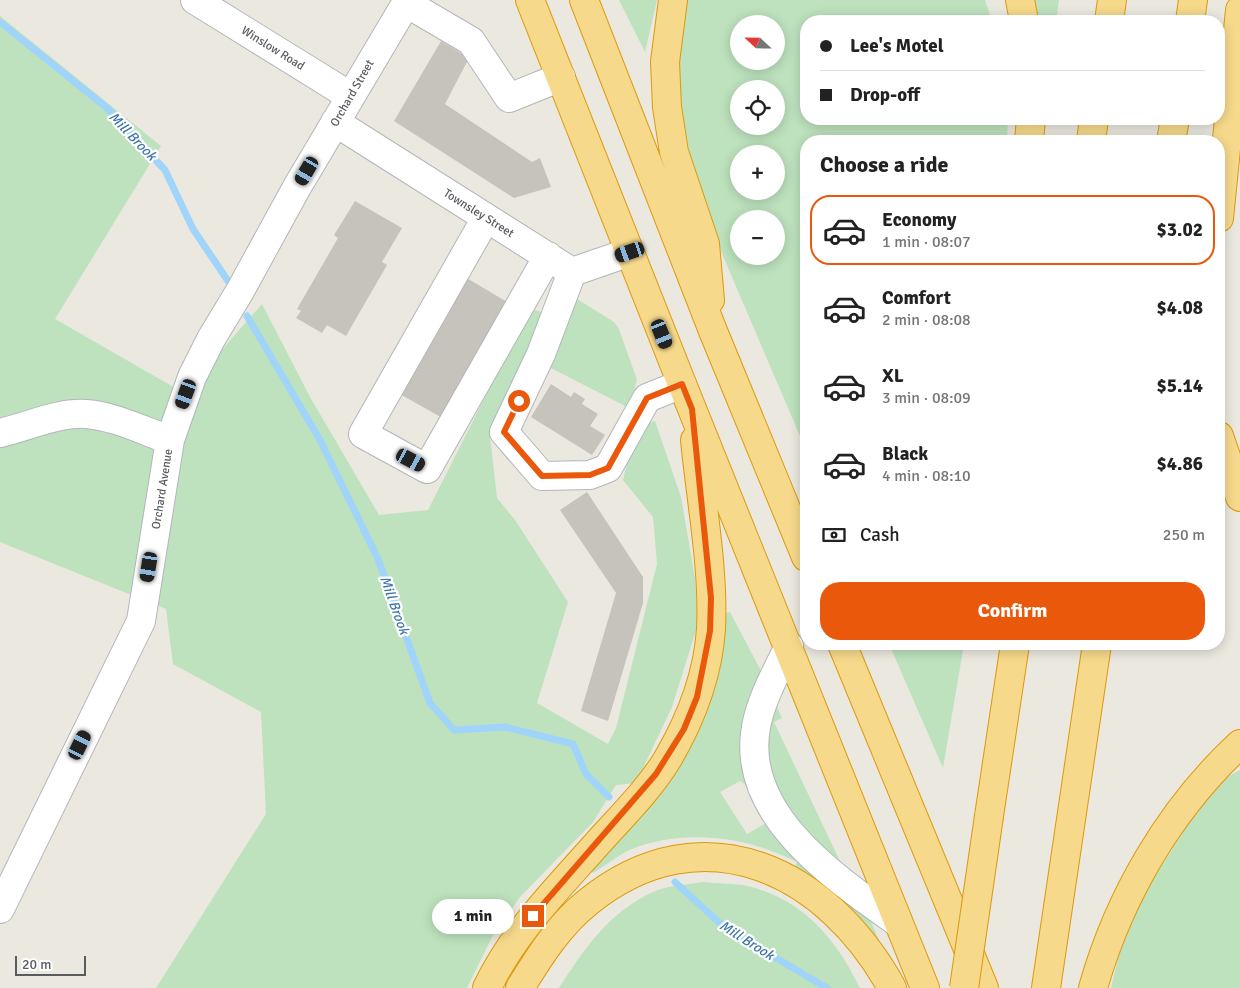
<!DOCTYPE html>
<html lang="en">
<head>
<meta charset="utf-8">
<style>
	:root { --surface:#fff; --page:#f2f2f2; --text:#222; --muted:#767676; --line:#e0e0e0; --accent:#ea580c }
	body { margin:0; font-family:Signika,sans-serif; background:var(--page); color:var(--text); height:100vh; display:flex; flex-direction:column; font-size:19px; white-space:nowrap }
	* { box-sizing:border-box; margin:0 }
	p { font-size:16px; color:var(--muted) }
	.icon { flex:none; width:28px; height:28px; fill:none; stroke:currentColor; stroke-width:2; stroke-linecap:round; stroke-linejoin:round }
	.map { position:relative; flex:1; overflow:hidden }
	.drawer { position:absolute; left:800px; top:135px; width:425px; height:515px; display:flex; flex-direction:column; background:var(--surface); border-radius:20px; box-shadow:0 2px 12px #0003 }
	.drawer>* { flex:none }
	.hud { position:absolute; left:800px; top:15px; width:425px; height:110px; border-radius:20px; box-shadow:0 2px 12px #0003; display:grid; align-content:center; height:110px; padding:0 20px; background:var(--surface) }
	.needle { width:32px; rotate:292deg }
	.tools { position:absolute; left:730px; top:15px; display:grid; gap:10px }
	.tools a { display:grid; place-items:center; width:55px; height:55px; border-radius:50%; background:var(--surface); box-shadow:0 2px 12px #0003; font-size:25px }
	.scale { position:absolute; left:15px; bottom:12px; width:71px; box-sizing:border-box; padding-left:5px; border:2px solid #585c60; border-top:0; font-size:14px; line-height:18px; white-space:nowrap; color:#585c60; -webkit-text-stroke:4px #fff; paint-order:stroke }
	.end { position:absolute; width:22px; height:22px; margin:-11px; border:6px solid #ea580c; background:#fff; box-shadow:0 0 0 2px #fff }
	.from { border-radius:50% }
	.bubble { position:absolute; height:35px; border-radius:18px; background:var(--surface); box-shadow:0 2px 12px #0003; font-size:16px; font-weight:800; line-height:35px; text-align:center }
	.car { position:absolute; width:15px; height:30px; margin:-15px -8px; border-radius:6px; box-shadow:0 0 4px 1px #0007; background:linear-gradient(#222 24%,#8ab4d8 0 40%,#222 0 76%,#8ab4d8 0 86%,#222 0) }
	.hud b { display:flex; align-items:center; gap:18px; height:48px; font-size:19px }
	.hud b+b { border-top:1px solid var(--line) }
	.hud i { width:12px; height:12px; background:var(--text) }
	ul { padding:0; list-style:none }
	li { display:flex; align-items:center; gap:15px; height:70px; margin:0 10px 8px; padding:0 10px; border:2px solid transparent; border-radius:20px }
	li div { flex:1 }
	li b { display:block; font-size:19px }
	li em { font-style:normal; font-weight:800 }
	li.selected { border-color:var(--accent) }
	li>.icon { width:45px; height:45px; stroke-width:1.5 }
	h2 { padding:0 20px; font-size:22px; line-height:60px }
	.pay { display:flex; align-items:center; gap:12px; height:55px; padding:0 20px; font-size:19px }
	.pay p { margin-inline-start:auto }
	.cta { display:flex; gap:10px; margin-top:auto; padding:10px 20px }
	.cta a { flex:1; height:58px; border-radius:20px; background:var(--accent); color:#fff; font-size:20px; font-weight:800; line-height:58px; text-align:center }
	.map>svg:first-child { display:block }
</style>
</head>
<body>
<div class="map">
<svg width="1240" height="988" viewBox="0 0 1240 988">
	<rect width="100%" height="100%" fill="#ebe8df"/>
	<path fill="#bde2bd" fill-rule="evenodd" d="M619 0H657L645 52Z
		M687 0H985L992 21H806V119H1008L1007 141H806V450L714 235 693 172 677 82 678 42ZM739 24H776V61H739ZM739 89H776V126H739ZM739 154H776V191H739ZM739 219H776V256H739Z
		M1033 0H1059L1056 21H1038Z
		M0 16 161 146 55 319 184 393 262 304 310 397 379 515 428 510 530 308 546 314 490 436 497 498 515 520 568 602 537 703 608 744 616 728 657 564 653 517 623 480 630 451 641 425 655 421 681 497 695 578 698 624 672 707 636 783 616 785 593 822 520 897 493 935 467 988H156L266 814 261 712 173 664 166 609 0 542Z
		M574 297 614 322 619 329 637 380 629 408 547 366Z
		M730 612 761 671 758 694 759 794 740 781 720 792 747 834 773 819 869 917 882 947 879 948C855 916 831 885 795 867L797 862C746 836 683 828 629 850 617 856 605 866 593 873L590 870 720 659 726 613Z
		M889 644H964L943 768Z
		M775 702 782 718 774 722 846 874 794 830 761 749Z
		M1240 770V988H1111L1127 920 1214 784Z
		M702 882C717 884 734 883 748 886 804 900 836 939 860 988H559C585 948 608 913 653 892 667 885 687 885 702 882Z"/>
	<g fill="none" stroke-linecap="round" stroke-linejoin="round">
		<path stroke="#a1d4fa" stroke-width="7" d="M0 22 107 108 165 170 193 229 228 281
			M247 316 320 440 378 559 430 703 454 730 505 727 573 744 586 774 609 797
			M675 882 725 928 827 988"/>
	</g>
	<path fill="#c6c3bd" d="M441 41 469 58 445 104 532 162 540 158 551 187 514 198 394 121Z
		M355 201 402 228 382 262 387 265 346 336 327 325 322 333 296 318 301 311 297 309 338 238 334 235Z
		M465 277 512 305 446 420 398 393Z
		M551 384 571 397 574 392 585 399 582 404 598 414 590 426 605 435 592 455 531 417Z
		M587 492 643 577V603L608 721 581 711 616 593 560 510Z"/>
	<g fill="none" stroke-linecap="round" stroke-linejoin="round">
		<g stroke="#b2b6ba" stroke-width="30">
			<path id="minor" d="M195 0 350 96
				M406 3 471 41 509 98 561 77
				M335 122 572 272 630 252
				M486 218 363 434 427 469 548 256
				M572 272 541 354 504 432 542 476 590 475 608 468 647 398 682 384
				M0 433C27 427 58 412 86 414 114 416 144 431 170 440
				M789 646C777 671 761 699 756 727 740 815 835 878 897 922
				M0 909 141 621 170 440 192 377 211 339 240 291 297 187 408 0"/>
		</g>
		<g stroke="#de990c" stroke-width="30">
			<path id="highway" d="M530 0 682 384 925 988
				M584 0 713 331 806 557
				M673 0 665 62 667 107 674 152 705 244 710 300
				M1020 0 1024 21
				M1109 21 1112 0
				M1190 21 1193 0
				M1029 141 1031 119
				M1091 141 1094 119
				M1171 141 1175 119
				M1219 218 1240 10
				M1219 436 1240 497
				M842 644 984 988
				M989 816 1015 644
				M487 988C513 933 556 890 596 845 620 818 648 791 667 760 690 721 708 675 711 629 714 568 701 502 695 440
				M520 988C539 957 559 925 588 902 703 809 828 871 892 988
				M1046 988 1097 644
				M1093 988C1119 896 1170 809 1240 744"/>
		</g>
		<use href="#minor" stroke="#fff" stroke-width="28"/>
		<use href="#highway" stroke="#f6d98b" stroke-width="28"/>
		<g stroke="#de990c" stroke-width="30" stroke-linecap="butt">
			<path id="highway-bridge" d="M964 988 989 816"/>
		</g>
		<use href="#highway-bridge" stroke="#f6d98b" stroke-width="28"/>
	</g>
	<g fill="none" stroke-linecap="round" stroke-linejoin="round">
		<path stroke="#ea580c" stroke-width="6" d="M519 401 504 432 542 476 590 475 608 468 647 398 682 384 692 409 711 598 710 631 697 697 684 729 656 774 533 916"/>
	</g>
	<g text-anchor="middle" stroke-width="4.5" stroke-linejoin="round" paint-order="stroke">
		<g font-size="12" fill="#585c60" stroke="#fff">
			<text transform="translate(273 48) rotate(32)" y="4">Winslow Road</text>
			<text transform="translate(352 93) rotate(-60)" y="4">Orchard Street</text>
			<text transform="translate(479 213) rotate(32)" y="4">Townsley Street</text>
			<text transform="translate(162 489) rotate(-81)" y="4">Orchard Avenue</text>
		</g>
		<g font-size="14" font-style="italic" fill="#4176a9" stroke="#fff">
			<text transform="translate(133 136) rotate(46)" y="5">Mill Brook</text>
			<text transform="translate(395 605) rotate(70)" y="5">Mill Brook</text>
			<text transform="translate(747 940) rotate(32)" y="5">Mill Brook</text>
		</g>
	</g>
</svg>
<div class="tools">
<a><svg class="needle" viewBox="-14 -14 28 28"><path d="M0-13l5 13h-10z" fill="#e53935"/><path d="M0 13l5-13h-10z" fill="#767676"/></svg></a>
<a><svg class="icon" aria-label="locate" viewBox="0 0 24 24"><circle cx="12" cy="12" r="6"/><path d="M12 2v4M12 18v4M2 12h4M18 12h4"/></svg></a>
<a>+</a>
<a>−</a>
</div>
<div class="scale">20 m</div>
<i class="end from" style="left:519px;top:401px"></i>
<i class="end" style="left:533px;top:916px"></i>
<div class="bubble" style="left:432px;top:899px;width:82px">1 min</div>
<i class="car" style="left:307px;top:171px;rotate:210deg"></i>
<i class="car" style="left:630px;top:252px;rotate:251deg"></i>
<i class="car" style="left:662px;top:334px;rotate:158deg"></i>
<i class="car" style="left:186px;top:394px;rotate:200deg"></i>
<i class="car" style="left:411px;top:460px;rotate:118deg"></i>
<i class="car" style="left:149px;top:567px;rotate:189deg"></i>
<i class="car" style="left:80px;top:745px;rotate:26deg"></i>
<div class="hud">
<b><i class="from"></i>Lee's Motel</b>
<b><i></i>Drop-off</b>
</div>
<section class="drawer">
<h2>Choose a ride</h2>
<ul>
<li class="selected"><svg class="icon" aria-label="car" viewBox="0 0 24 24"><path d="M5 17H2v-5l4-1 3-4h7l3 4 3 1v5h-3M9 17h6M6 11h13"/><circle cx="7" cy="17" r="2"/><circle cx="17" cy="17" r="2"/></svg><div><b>Economy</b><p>1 min · 08:07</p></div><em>$3.02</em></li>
<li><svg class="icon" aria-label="car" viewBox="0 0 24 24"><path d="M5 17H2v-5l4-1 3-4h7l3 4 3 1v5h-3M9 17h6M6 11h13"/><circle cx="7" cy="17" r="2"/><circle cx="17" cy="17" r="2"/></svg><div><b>Comfort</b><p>2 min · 08:08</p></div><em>$4.08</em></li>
<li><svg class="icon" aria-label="car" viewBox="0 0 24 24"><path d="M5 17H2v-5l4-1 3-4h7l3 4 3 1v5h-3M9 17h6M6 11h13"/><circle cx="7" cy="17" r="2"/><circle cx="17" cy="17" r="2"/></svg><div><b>XL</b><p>3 min · 08:09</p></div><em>$5.14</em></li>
<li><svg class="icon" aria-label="car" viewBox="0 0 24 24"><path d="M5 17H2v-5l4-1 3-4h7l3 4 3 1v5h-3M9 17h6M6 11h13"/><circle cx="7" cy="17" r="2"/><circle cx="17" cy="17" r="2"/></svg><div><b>Black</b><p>4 min · 08:10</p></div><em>$4.86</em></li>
</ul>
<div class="pay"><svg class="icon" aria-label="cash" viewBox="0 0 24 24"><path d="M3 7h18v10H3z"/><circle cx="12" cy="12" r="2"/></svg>Cash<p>250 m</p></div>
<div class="cta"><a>Confirm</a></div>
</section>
</div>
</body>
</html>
